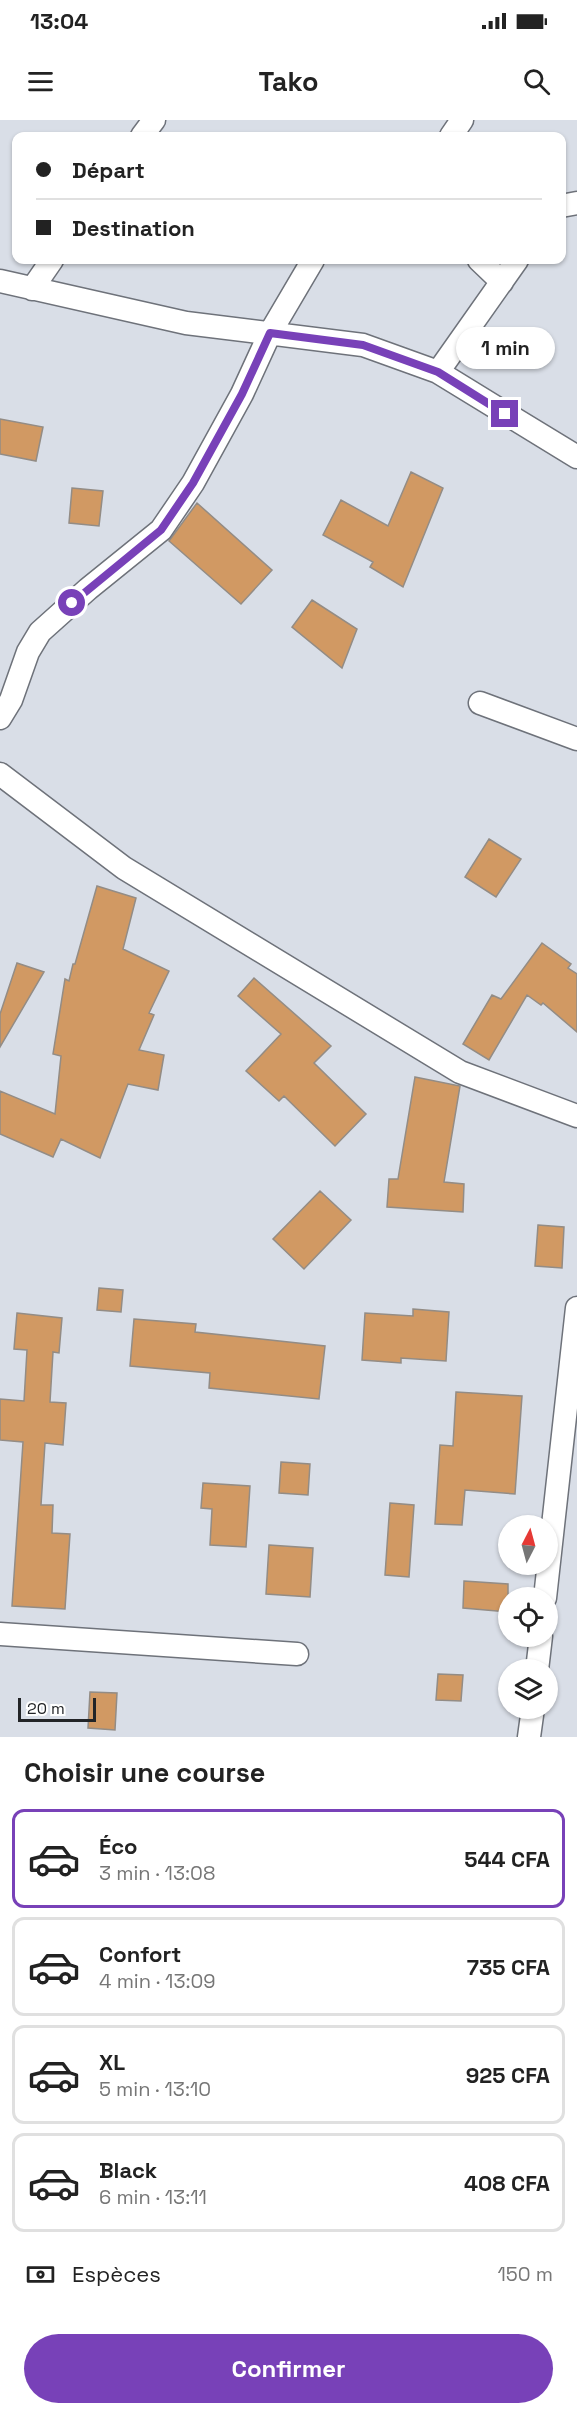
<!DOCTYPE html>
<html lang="fr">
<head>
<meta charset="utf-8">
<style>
	:root { --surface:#fff; --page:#f2f2f2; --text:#222; --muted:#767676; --line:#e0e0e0; --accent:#7841b8 }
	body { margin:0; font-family:"Space Grotesk",sans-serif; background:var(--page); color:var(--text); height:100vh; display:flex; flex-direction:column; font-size:22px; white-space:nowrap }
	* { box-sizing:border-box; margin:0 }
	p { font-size:20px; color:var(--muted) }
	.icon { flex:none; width:33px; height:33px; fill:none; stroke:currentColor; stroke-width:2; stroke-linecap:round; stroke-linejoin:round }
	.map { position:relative; height:1617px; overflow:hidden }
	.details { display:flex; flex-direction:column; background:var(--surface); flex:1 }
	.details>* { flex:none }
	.banner { position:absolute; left:12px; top:12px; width:554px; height:132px; border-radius:12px; box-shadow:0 2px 4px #0004; display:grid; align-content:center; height:132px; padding:0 24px; background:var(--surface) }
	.needle { width:39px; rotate:6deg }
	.controls { position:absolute; left:498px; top:1395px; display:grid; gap:12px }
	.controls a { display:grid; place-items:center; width:60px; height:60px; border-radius:50%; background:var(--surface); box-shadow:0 2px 4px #0004; font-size:30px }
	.scale { position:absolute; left:18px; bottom:15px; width:78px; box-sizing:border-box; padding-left:6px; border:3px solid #222427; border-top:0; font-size:16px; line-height:21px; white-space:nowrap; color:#222427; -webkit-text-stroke:4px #fff; paint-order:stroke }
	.end { position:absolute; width:27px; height:27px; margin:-14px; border:8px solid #7841b8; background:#fff; box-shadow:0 0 0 3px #fff }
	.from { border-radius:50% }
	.bubble { position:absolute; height:42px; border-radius:21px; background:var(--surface); box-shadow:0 2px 4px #0004; font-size:20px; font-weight:800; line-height:42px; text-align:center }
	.banner b { display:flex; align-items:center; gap:21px; height:57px; font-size:22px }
	.banner b+b { border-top:2px solid var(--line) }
	.banner i { width:15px; height:15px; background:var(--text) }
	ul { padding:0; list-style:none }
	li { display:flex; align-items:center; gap:18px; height:99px; margin:0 12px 9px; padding:0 12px; border:3px solid var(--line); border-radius:12px }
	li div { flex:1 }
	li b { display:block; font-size:22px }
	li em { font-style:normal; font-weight:800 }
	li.current { border-color:var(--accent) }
	li>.icon { width:54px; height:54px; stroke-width:1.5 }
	h2 { padding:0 24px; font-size:27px; line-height:72px }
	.pay { display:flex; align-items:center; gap:15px; height:66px; padding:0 24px; font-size:22px }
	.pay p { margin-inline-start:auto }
	.action { display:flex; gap:12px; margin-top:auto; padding:12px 24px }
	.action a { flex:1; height:69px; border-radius:36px; background:var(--accent); color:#fff; font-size:24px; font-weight:800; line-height:69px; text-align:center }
	.status { display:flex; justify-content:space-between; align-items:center; height:42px; padding:0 30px; background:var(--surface); direction:ltr }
	.status svg { height:16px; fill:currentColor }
	header { display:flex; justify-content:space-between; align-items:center; height:78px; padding:0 24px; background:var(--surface); font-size:27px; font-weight:800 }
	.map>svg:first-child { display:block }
</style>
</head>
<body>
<div class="status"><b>13:04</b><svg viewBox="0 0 49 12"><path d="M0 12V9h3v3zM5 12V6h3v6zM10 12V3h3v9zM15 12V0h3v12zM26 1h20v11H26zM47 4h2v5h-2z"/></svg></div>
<header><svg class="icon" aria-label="menu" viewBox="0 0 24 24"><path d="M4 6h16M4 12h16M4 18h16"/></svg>Tako<svg class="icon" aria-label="search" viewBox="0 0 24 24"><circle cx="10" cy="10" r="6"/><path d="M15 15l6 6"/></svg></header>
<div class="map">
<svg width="577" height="1617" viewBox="0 0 577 1617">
	<rect width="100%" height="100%" fill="#d9dee7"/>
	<path fill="#d19963" stroke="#938c85" stroke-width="1.5" d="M0 299 43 307 36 341 0 334Z
		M411 352 443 368 403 467 370 447 373 442 323 415 341 380 388 406Z
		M72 368 103 371 99 406 69 403Z
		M197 383 272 450 241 484 169 421Z
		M312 480 357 509 342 548 292 507Z
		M489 719 521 739 496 777 465 757Z
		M97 766 136 778 123 829 169 851 149 893 154 895 139 930 164 935 158 970 128 964 100 1038 61 1019 53 1037 0 1014V971L55 994 61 936 53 934 65 859 69 861 73 844H75Z
		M542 823 571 844 568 848 577 854V912L543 883 541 885 527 875 489 940 463 924 492 875 501 879Z
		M17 843 44 852 0 927V894Z
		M254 858 331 926 314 943 366 994 335 1026 284 976 279 981 246 951 281 914 238 876Z
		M415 957 460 966 444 1062 464 1064 463 1092 387 1087 389 1059H398Z
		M320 1071 351 1100 304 1149 273 1119Z
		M538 1105 564 1107 562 1148 535 1146Z
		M99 1168 123 1170 121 1192 97 1190Z
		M413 1189 449 1192 446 1241 401 1238V1243L362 1240 365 1193 413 1196Z
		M17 1193 62 1198 59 1233 53 1232 50 1282 66 1283 63 1325 45 1323 41 1385H53L52 1413 70 1414 65 1489 12 1486 23 1322 0 1320V1279L24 1281 27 1230 14 1229Z
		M134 1199 196 1204 195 1212 325 1226 319 1279 209 1268 210 1253 130 1246Z
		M456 1272 522 1276 515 1374 465 1370 462 1405 435 1404 440 1325 453 1326Z
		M281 1342 310 1344 308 1375 279 1373Z
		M203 1363 250 1366 246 1427 210 1425 212 1389 201 1388Z
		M390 1383 414 1385 409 1457 385 1455Z
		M269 1425 313 1428 310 1477 266 1474Z
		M464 1461 508 1464V1492L463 1488Z
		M438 1554 463 1555 461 1581 436 1580Z
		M90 1572 117 1573 115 1610 88 1608Z"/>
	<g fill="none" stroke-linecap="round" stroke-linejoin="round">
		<g stroke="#6e727a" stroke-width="25">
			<path id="minor" d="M142 16 154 0
				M451 16 462 0
				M561 86 577 83
				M479 140 502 162
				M0 161 186 203 363 225 438 252 577 337
				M32 169 52 140
				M438 252 517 140
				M480 583 577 619
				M0 598 11 580 28 532 40 512 88 469 161 410 193 363 242 274 270 213 313 140
				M0 654 124 748 460 952 577 996
				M545 1478 577 1188
				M0 1514 297 1534
				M537 1550 541 1516
				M529 1617 533 1588"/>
		</g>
		<use href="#minor" stroke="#fff" stroke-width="22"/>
	</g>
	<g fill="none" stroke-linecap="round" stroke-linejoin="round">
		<path stroke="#7841b8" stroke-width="8" d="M72 483 161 410 193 363 242 274 270 213 363 225 438 252 505 294"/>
	</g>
</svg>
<div class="controls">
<a><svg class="needle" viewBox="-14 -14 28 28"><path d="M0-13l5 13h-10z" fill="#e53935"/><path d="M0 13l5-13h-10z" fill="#767676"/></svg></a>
<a><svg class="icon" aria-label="locate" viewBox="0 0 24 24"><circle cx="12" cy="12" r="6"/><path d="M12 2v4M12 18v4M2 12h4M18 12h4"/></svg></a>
<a><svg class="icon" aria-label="layers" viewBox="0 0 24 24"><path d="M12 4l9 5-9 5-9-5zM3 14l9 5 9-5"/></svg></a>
</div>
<div class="scale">20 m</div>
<i class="end from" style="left:72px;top:483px"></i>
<i class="end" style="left:505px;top:294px"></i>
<div class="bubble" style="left:456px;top:207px;width:99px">1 min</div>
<div class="banner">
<b><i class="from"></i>Départ</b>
<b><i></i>Destination</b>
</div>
</div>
<section class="details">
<h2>Choisir une course</h2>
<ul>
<li class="current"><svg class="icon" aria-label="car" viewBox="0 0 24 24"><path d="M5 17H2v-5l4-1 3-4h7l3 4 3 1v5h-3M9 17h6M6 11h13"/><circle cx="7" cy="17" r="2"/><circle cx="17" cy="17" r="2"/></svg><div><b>Éco</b><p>3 min · 13:08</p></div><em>544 CFA</em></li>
<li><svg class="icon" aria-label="car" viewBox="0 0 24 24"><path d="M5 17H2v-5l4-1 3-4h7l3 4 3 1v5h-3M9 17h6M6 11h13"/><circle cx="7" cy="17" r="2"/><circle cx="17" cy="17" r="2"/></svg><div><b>Confort</b><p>4 min · 13:09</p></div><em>735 CFA</em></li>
<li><svg class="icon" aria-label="car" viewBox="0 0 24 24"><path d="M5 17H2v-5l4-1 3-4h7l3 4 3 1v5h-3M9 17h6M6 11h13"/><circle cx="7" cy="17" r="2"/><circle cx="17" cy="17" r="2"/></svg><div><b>XL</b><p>5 min · 13:10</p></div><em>925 CFA</em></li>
<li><svg class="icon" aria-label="car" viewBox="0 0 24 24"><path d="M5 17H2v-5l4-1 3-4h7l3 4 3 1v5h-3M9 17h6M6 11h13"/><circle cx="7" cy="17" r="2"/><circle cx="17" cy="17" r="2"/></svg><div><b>Black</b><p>6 min · 13:11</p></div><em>408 CFA</em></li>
</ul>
<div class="pay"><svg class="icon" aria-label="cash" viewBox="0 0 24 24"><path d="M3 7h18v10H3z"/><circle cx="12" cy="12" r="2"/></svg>Espèces<p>150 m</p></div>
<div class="action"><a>Confirmer</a></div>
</section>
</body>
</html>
